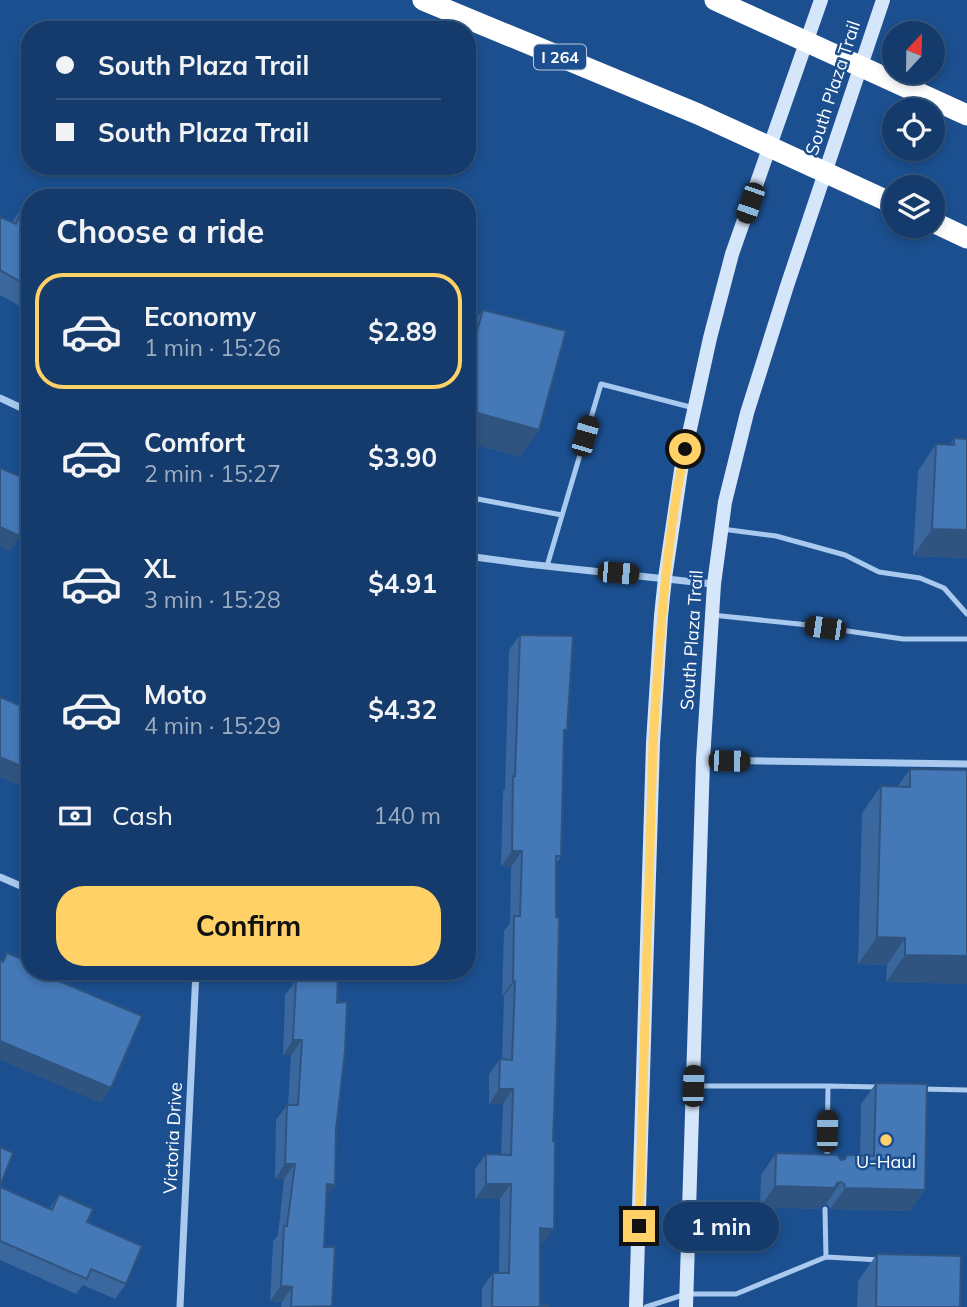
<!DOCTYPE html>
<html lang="en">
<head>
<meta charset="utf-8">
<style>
	:root { --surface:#143b6b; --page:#1d4271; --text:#f1f3f6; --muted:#9dadc1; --line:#33557e; --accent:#ffd166 }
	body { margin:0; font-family:Mulish,sans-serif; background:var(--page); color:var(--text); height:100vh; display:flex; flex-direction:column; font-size:26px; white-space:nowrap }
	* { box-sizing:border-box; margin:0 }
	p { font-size:23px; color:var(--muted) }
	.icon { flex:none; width:38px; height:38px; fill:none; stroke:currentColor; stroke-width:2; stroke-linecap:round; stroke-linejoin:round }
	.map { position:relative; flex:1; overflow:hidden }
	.side { position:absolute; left:21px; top:189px; width:455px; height:791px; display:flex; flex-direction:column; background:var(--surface); border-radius:28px; box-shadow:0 4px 10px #0003,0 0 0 2px var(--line) }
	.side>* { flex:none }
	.top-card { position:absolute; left:21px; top:21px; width:455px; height:154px; border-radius:28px; box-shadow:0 4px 10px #0003,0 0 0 2px var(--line); display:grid; align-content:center; height:154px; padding:0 35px; background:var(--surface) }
	.needle { width:46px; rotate:22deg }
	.tools { position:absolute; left:882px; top:21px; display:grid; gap:14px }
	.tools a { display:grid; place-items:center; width:63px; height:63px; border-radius:50%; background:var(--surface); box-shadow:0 4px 10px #0003,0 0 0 2px var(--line); font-size:35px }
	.end { position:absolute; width:32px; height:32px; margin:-16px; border:9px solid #ffd166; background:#111; box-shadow:0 0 0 4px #111 }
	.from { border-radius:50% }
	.bubble { position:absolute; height:49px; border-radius:24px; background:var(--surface); box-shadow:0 4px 10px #0003,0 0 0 2px var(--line); font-size:23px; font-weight:700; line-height:49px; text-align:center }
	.car { position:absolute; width:21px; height:42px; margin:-21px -10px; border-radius:9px; box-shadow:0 0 5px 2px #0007; background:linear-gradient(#222 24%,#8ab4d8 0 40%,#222 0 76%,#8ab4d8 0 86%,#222 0) }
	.top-card b { display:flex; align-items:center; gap:24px; height:66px; font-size:26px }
	.top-card b+b { border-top:2px solid var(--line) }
	.top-card i { width:18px; height:18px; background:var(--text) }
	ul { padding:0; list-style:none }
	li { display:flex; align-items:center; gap:21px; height:116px; margin:0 14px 10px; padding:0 21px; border:4px solid transparent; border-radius:28px }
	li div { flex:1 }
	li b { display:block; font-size:26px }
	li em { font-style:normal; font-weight:700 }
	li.on { border-color:var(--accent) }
	li>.icon { width:63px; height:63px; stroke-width:1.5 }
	h2 { padding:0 35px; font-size:32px; line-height:84px }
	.pay { display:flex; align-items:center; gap:18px; height:77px; padding:0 35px; font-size:26px }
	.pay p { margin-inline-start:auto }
	.primary-button { display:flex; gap:14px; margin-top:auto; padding:14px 35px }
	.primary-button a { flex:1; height:80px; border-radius:28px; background:var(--accent); color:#111; font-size:28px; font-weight:700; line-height:80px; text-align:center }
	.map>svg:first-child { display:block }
</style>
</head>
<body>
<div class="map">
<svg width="967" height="1307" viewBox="0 0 967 1307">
	<rect width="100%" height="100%" fill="#1b4f8f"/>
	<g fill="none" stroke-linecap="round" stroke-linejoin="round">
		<path stroke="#a9c9ee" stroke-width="5" d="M467 497 562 515
			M722 529 776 536 845 555 879 572 920 578 944 588 967 614
			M547 566 601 384 694 408
			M712 615 799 624 903 639H967
			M694 1086H828L827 1159
			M828 1086 877 1087
			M922 1089 967 1090
			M826 1257 880 1260
			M646 1307 686 1294H736L826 1257 825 1209"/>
		<path stroke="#a9c9ee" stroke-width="7" d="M0 398 30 412
			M467 556 527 564 713 584
			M704 760 967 764
			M0 877 30 890
			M180 1307 196 971"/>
		<path stroke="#d6e6fa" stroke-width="14" d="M636 1307 653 743 661 616 665 578 681 470 710 338 732 254 821 0
			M686 1307 703 760 714 584 725 502 747 413 787 286 883 0"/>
		<path stroke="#fff" stroke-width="21" d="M423 0 698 114 894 204
			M715 0 967 115
			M933 222 967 238"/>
	</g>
	<path fill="#3a679d" d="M23 206 30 209 29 311 0 295V217L12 222Z
		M483 310 539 430 520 457 467 442V332Z
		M954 438 967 439V558L913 556 918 471 936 444 950 445Z
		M520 635 564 734 561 856 556 864 543 1244H540V1305L549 1307H482V1288L493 1273H499L500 1199H475V1169L486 1154H501L503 1104H489V1074L500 1059H502L504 996H502L504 931 510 923 511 867 501 866 503 791 505 789 509 650Z
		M910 769 967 770V984L886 982 887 965 858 964 862 813 881 786H898Z
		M296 971H338L335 1185 326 1197 324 1247 331 1307H281L282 1302 270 1301 273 1241 278 1235 284 1179H275L276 1120 287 1105H288L291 1055H283L285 995 296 980Z
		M876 1083 910 1211 830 1209 829 1206 826 1204 823 1205 820 1209 760 1207 761 1175 776 1153 841 1160 860 1155 861 1104Z
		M0 1187 49 1209 59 1194 87 1222 126 1284 115 1299 83 1285 76 1294 0 1260Z
		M877 1254 960 1307H857L858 1281Z"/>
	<path fill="#305480" d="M467 410 539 430 520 457 467 442Z
		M0 527 20 536 10 551 0 547Z
		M932 529 967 530V558L913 556Z
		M0 757 30 770V790L0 777Z
		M512 851H522L511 867 501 866Z
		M877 937 905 938 887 965 858 964Z
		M905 955 967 956V984L886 982Z
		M513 981H515L504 996H502Z
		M293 1040H302L291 1055H283Z
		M0 1041 111 1088 101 1103 0 1060Z
		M499 1089H513L503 1104H489Z
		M285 1164H295L284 1179H275Z
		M841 1182 826 1204 823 1205 820 1209 760 1207 775 1186 837 1183Z
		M327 1184 335 1185 324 1200Z
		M486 1184H511L500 1199H475Z
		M845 1188 925 1190 910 1211 830 1209Z
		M540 1228 554 1229 543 1244H529Z
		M281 1286 292 1287 282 1302 270 1301Z"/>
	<path fill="#4478b7" stroke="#305480" stroke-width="2" d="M23 206 30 209V287L0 270V217L16 224Z
		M483 310 566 331 539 430 467 410V366Z
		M954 438 967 439V530L932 529 936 444 954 445Z
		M0 468 30 481V514L20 536 0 527Z
		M520 635 573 636 567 730H564L561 856H556V917L559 918 557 1026 553 1141H555L554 1229 540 1228V1305H549V1307H492L493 1273H509L511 1184H486V1154L511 1155 513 1089H499L500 1059 512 1060 515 981H513L514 916H520L522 851H512L513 776H515Z
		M0 697 30 710V770L0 757Z
		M910 769 967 770V956L905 955V938L877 937 881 786 910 787Z
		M7 953 30 962V971H43L42 974 142 1016 111 1088 0 1041V960L3 962Z
		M306 971H338L337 1003 347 1002 345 1051 336 1129 335 1185 327 1184 324 1247H335L332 1306 291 1307 292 1287 281 1286 284 1226H287L295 1164H285L287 1105H298L302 1040H293L296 980H306Z
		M876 1083 927 1084 925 1190 845 1188 844 1184 841 1182 837 1183 835 1188 775 1186 776 1153 837 1155 841 1160 845 1159 847 1155 874 1156Z
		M0 1147 13 1153 0 1186Z
		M0 1187 52 1210 59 1194 93 1209 87 1222 142 1246 126 1284 91 1269 87 1279 0 1241Z
		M877 1254 961 1256 960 1307H876Z"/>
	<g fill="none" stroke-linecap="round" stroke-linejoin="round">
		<path stroke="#ffd166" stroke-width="9" d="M639 1226 653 743C659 645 665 546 685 449"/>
	</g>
	<circle fill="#ffd166" stroke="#1b4f8f" stroke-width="2.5" cx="886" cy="1140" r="7"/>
	<g text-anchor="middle" stroke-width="5" stroke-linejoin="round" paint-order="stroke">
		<rect fill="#1b4f8f" stroke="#bbcadd" stroke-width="2" x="534" y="44.5" width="52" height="25" rx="5"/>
		<g font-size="16" font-weight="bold" fill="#fff">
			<text x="560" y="63">I 264</text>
		</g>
		<g font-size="18" fill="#fff" stroke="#1b4f8f">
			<text transform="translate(833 88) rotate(-72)" y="6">South Plaza Trail</text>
			<text transform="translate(692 640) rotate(-86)" y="6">South Plaza Trail</text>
			<text transform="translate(173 1138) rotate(-87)" y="6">Victoria Drive</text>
		</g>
		<g font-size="18" fill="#fff" stroke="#1b4f8f">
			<text x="886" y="1168">U-Haul</text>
		</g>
	</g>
</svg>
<div class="tools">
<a><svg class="needle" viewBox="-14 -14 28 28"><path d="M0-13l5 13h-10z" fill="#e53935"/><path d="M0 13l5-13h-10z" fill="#9dadc1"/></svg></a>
<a><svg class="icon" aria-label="locate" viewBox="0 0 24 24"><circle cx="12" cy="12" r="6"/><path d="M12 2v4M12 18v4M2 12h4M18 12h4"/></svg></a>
<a><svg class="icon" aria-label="layers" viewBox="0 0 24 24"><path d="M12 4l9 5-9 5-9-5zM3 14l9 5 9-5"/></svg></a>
</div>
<i class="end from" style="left:685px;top:449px"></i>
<i class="end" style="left:639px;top:1226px"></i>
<div class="bubble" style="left:663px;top:1202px;width:116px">1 min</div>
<i class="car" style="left:750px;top:203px;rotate:199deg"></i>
<i class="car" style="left:585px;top:436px;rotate:16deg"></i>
<i class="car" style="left:618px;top:573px;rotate:95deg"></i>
<i class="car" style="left:825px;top:628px;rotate:278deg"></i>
<i class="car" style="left:729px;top:761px;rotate:91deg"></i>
<i class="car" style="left:693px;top:1086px;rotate:2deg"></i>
<i class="car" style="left:827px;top:1131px;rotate:1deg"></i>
<div class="top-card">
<b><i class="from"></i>South Plaza Trail</b>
<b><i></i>South Plaza Trail</b>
</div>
<section class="side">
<h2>Choose a ride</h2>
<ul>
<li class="on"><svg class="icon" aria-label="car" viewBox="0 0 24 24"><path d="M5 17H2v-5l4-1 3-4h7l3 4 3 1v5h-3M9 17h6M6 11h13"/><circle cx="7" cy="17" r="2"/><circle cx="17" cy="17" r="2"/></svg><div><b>Economy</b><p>1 min · 15:26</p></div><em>$2.89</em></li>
<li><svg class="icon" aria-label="car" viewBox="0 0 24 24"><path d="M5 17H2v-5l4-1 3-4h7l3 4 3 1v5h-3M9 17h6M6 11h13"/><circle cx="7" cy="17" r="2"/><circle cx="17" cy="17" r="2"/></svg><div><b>Comfort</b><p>2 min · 15:27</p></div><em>$3.90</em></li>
<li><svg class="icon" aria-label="car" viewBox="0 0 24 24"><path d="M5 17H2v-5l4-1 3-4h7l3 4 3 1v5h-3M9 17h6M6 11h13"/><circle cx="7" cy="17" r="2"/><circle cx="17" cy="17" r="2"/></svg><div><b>XL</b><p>3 min · 15:28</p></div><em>$4.91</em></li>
<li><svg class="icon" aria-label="car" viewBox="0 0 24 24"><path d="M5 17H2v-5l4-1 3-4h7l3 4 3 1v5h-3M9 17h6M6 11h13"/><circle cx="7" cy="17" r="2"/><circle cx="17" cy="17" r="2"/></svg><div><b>Moto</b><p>4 min · 15:29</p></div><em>$4.32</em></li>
</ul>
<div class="pay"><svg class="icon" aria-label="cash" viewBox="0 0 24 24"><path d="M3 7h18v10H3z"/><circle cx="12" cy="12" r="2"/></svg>Cash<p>140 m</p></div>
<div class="primary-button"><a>Confirm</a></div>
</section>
</div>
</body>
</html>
